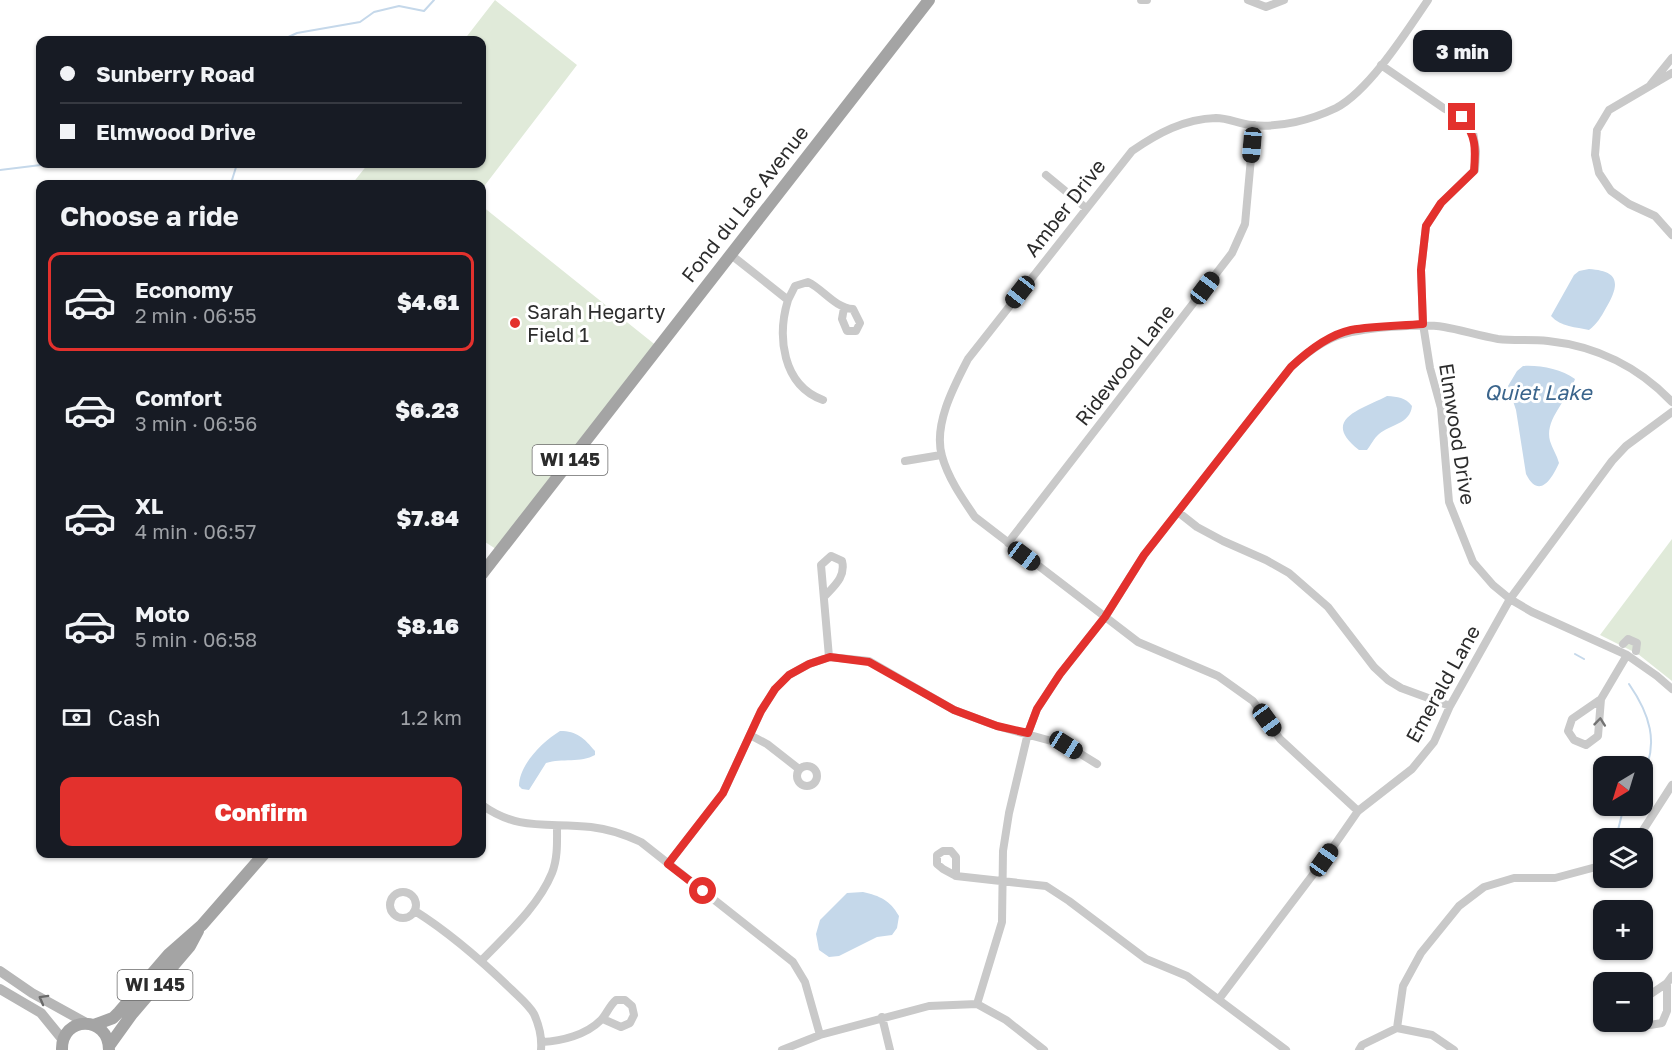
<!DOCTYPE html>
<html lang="en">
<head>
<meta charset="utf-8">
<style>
	:root { --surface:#171b24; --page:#242831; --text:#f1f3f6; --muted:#9ea1a6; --line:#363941; --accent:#e3312d }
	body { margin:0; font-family:"Golos Text",sans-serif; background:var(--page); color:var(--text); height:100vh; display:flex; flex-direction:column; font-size:22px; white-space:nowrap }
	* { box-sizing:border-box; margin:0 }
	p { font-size:20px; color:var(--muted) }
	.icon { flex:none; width:33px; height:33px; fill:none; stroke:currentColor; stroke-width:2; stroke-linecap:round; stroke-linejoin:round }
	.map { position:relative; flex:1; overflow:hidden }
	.drawer { position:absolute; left:36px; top:180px; width:450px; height:678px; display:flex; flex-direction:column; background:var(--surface); border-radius:12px; box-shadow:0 2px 4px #0004 }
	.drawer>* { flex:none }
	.banner { position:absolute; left:36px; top:36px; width:450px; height:132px; border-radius:12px; box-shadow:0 2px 4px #0004; display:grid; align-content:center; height:132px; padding:0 24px; background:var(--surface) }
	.needle { width:39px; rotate:218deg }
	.controls { position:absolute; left:1593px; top:756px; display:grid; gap:12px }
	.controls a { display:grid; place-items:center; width:60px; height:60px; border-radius:12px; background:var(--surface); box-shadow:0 2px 4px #0004; font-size:30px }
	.end { position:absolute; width:27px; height:27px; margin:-14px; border:8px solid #e3312d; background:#fff; box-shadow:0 0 0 3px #fff }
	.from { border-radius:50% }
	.bubble { position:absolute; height:42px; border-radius:12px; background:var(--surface); box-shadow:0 2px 4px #0004; font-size:20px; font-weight:800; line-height:42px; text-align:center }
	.car { position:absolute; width:18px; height:36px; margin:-18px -9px; border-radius:8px; box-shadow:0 0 4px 2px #0007; background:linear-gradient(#222 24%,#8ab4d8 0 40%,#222 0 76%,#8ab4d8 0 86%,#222 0) }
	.banner b { display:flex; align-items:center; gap:21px; height:57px; font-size:22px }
	.banner b+b { border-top:2px solid var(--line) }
	.banner i { width:15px; height:15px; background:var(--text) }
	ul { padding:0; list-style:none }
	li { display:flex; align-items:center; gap:18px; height:99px; margin:0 12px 9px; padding:0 12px; border:3px solid transparent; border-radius:12px }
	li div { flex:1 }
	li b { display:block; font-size:22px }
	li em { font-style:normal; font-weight:800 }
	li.selected { border-color:var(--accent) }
	li>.icon { width:54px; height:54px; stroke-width:1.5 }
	h2 { padding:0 24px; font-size:27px; line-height:72px }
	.pay { display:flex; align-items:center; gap:15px; height:66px; padding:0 24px; font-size:22px }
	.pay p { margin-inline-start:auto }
	.cta { display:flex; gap:12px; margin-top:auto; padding:12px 24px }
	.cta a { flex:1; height:69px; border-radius:12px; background:var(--accent); color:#fff; font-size:24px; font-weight:800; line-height:69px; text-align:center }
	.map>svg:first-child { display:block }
</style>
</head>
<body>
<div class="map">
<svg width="1672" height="1050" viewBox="0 0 1672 1050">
	<rect width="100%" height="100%" fill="#fff"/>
	<path fill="#e0ead9" d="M495 0 577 65 482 189V184H352L368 164H482V40H464Z
		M482 206 658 347 499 551 482 540Z
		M1672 539V681L1638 654 1600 635Z"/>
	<path fill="#c5d8ea" d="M1589 269C1620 271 1620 284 1606 308 1601 317 1597 324 1589 330 1576 327 1561 327 1551 316L1574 275 1579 271Z
		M1523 366C1540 365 1561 369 1575 379 1569 399 1544 419 1550 441 1552 448 1557 455 1559 463 1552 479 1539 500 1526 474L1516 410 1508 386 1517 371Z
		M1387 396C1398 397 1405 397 1412 406 1410 424 1391 424 1379 434 1374 438 1371 445 1367 450H1359C1319 419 1363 409 1387 396Z
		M560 731C577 731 584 738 595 751V755C581 763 562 758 546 763L529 790 522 789 519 786C519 765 542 742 560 731Z
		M863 892C880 896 890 900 899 916L897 928 892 935 877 937 839 956 829 957 819 950 816 934 820 920 847 893Z"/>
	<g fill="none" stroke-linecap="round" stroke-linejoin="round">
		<path stroke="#c5d8ea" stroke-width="2" d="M282 40 297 33 360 22 374 12 399 6 424 11 434 0
			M0 170 49 164
			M236 184 232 180 237 164
			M1575 654 1584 659
			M1629 684C1649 713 1660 743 1642 777
			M1616 838 1624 806"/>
		<path stroke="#c9c9c9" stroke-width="8" d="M1141 0H1147
			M1248 0 1266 7 1284 0
			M1381 65 1445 109 1462 117 1473 132 1476 151 1475 170 1441 203 1426 226 1421 270 1423 324 1430 368 1441 408 1449 502 1473 562 1493 585 1510 599 1532 612 1627 655 1657 676 1672 689
			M1672 73 1609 110 1597 130 1595 155 1599 173 1611 191 1629 204 1655 216 1672 235
			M1651 84 1672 58
			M1046 175 1086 208
			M730 254 788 300C777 336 782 385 823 400
			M788 300 795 286 808 282C823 289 835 308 853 309L860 323 856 331H847L842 319 844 308
			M905 461 941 455
			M1178 512 1197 527 1223 541 1266 560 1289 573 1328 607 1374 667 1388 680 1401 688 1450 706
			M1008 543 1232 253 1245 224 1254 125
			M824 597C834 586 846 577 842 561L831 556 821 565 829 657
			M1623 644 1628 639 1637 643 1636 651
			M1601 699 1572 719 1568 731 1574 740 1586 745 1598 736 1601 699 1627 655
			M750 735 767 744 799 769
			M797 776a10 10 0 1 1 20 0a10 10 0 1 1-20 0Z
			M482 805C519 832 550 822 591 827 609 829 624 834 641 842L793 962 805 982 820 1035
			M1358 811 1280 739 1253 701 1218 676 1138 642 975 517C962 498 948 478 942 456 933 425 954 386 968 359L1132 151C1158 133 1184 119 1216 118 1228 118 1240 124 1252 125 1280 128 1311 120 1336 108 1369 91 1407 31 1428 0
			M1638 838 1672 785
			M668 864 723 793 761 711 775 689 789 675 809 664 829 657 869 661 954 710 997 726 1066 745 1097 764
			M956 876V857L951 851H943L937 855V864L943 869 956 876 1046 886 1069 901 1146 959 1187 976 1286 1050
			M390 905a13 13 0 1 1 26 0a13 13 0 1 1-26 0Z
			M415 911C450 933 482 961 512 990 519 997 529 1005 534 1014 539 1025 542 1038 541 1050
			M481 961C506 935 538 907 552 873 558 858 557 841 557 826
			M1219 999 1324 860 1358 811 1412 769 1434 742 1450 706 1510 599 1612 461 1626 446 1672 412
			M1642 1000 1667 983 1672 976
			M977 1004 1002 922 1003 851 1009 813 1028 733 1037 709 1060 674 1105 617 1144 555 1291 367C1326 335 1343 331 1389 327 1408 326 1425 324 1444 327 1462 330 1479 336 1498 339 1514 341 1531 339 1548 341 1596 346 1639 367 1672 402
			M882 1017 890 1050
			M1642 1020 1650 1025 1662 1023 1667 1011V983
			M1397 1028 1403 986 1421 953 1459 906 1484 887 1514 878H1555L1596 867 1604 863
			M542 1042C562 1041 586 1035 601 1020 607 1014 609 1006 616 1000H625L632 1006 634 1015 630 1023 621 1027 603 1019
			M782 1050 820 1035 929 1006 977 1004 1006 1020 1044 1050
			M1359 1050 1362 1045 1397 1028 1432 1035 1454 1050"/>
		<path stroke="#b6b6b6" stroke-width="10" d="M0 971 32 993 88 1024
			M0 989 41 1013 63 1040"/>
		<path stroke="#a4a4a4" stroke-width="12" d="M482 574 929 0
			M94 1025 113 1018 119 1012 169 954 202 925 264 854
			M109 1046 132 1014 190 946 198 931
			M62 1050C61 1015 109 1015 109 1050"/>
	</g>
	<defs><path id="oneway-chevron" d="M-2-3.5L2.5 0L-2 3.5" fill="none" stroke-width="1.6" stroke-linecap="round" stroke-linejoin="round" transform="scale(1.5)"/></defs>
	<use stroke="#737373" href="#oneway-chevron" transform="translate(1600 722) rotate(-84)"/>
	<use stroke="#6a6a6a" href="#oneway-chevron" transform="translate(43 999) rotate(-151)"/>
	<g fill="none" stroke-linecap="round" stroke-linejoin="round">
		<path stroke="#e3312d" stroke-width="8" d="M703 891 668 864 723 793 761 711 775 689 789 675 809 664 830 657 869 662 954 710 997 726 1028 733 1037 709 1060 674 1105 617 1144 555 1291 367C1308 351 1328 335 1351 330 1374 326 1399 326 1423 324L1421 270 1426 226 1441 203 1474 171C1476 147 1476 137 1462 117"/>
	</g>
	<circle fill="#e3312d" stroke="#fff" stroke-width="2" cx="515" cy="323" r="6"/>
	<g text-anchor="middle" stroke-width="6" stroke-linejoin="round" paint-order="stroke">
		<g fill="#fff" stroke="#6b6b6b" stroke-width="1.5">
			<rect x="532.5" y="445" width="75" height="30" rx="4.5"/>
			<rect x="117.5" y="970" width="75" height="30" rx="4.5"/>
		</g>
		<g font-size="18" font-weight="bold" fill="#2c2c2c">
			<text x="570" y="466">WI 145</text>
			<text x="155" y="991">WI 145</text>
		</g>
		<g font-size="20" fill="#2c2c2c" stroke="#fff">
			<text transform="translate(745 204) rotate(-52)" y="7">Fond du Lac Avenue</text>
			<text transform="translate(1065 208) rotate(-52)" y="7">Amber Drive</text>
			<text transform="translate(1125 365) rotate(-52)" y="7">Ridewood Lane</text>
			<text transform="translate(1457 434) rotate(81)" y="7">Elmwood Drive</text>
			<text transform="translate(1443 684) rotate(-61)" y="7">Emerald Lane</text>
		</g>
		<g font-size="20" fill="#2c2c2c" stroke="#fff" text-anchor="start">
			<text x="527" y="319">Sarah Hegarty<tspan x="527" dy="23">Field 1</tspan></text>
		</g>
		<g font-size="21" font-style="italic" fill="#3b658c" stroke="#fff">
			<text x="1538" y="400">Quiet Lake</text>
		</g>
	</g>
</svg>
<div class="controls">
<a><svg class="needle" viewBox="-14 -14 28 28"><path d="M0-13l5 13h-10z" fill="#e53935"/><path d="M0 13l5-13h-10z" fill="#9ea1a6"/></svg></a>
<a><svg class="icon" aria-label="layers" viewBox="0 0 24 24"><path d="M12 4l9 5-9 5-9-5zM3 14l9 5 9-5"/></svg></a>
<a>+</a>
<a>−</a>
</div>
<i class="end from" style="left:703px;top:891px"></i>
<i class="end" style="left:1462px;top:117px"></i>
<div class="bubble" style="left:1413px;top:30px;width:99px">3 min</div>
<i class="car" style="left:1252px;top:145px;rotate:185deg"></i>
<i class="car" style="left:1205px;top:288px;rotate:37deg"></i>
<i class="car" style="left:1020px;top:292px;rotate:218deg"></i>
<i class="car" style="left:1024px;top:556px;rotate:127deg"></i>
<i class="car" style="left:1267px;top:720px;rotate:144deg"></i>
<i class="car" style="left:1066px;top:745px;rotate:122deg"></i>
<i class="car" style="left:1324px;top:860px;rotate:35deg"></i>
<div class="banner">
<b><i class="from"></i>Sunberry Road</b>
<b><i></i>Elmwood Drive</b>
</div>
<section class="drawer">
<h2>Choose a ride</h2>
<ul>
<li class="selected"><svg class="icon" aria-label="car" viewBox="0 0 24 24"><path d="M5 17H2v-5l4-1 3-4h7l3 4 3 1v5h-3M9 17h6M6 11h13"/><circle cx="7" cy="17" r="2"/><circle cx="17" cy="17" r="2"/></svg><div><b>Economy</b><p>2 min · 06:55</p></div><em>$4.61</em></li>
<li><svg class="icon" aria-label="car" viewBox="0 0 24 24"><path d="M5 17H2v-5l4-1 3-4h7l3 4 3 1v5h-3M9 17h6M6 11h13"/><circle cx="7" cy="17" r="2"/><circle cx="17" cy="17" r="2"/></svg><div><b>Comfort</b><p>3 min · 06:56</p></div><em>$6.23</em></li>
<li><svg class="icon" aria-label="car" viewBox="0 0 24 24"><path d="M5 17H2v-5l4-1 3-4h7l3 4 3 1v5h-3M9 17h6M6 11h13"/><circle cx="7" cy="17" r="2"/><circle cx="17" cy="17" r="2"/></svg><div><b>XL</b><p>4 min · 06:57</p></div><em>$7.84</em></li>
<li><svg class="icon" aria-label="car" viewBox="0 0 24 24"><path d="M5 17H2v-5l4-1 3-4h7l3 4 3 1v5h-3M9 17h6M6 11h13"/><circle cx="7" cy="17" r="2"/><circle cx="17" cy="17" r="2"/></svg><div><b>Moto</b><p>5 min · 06:58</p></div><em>$8.16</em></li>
</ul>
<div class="pay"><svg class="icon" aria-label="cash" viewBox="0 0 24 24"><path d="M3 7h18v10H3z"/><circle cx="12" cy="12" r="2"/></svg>Cash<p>1.2 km</p></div>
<div class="cta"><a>Confirm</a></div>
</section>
</div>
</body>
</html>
